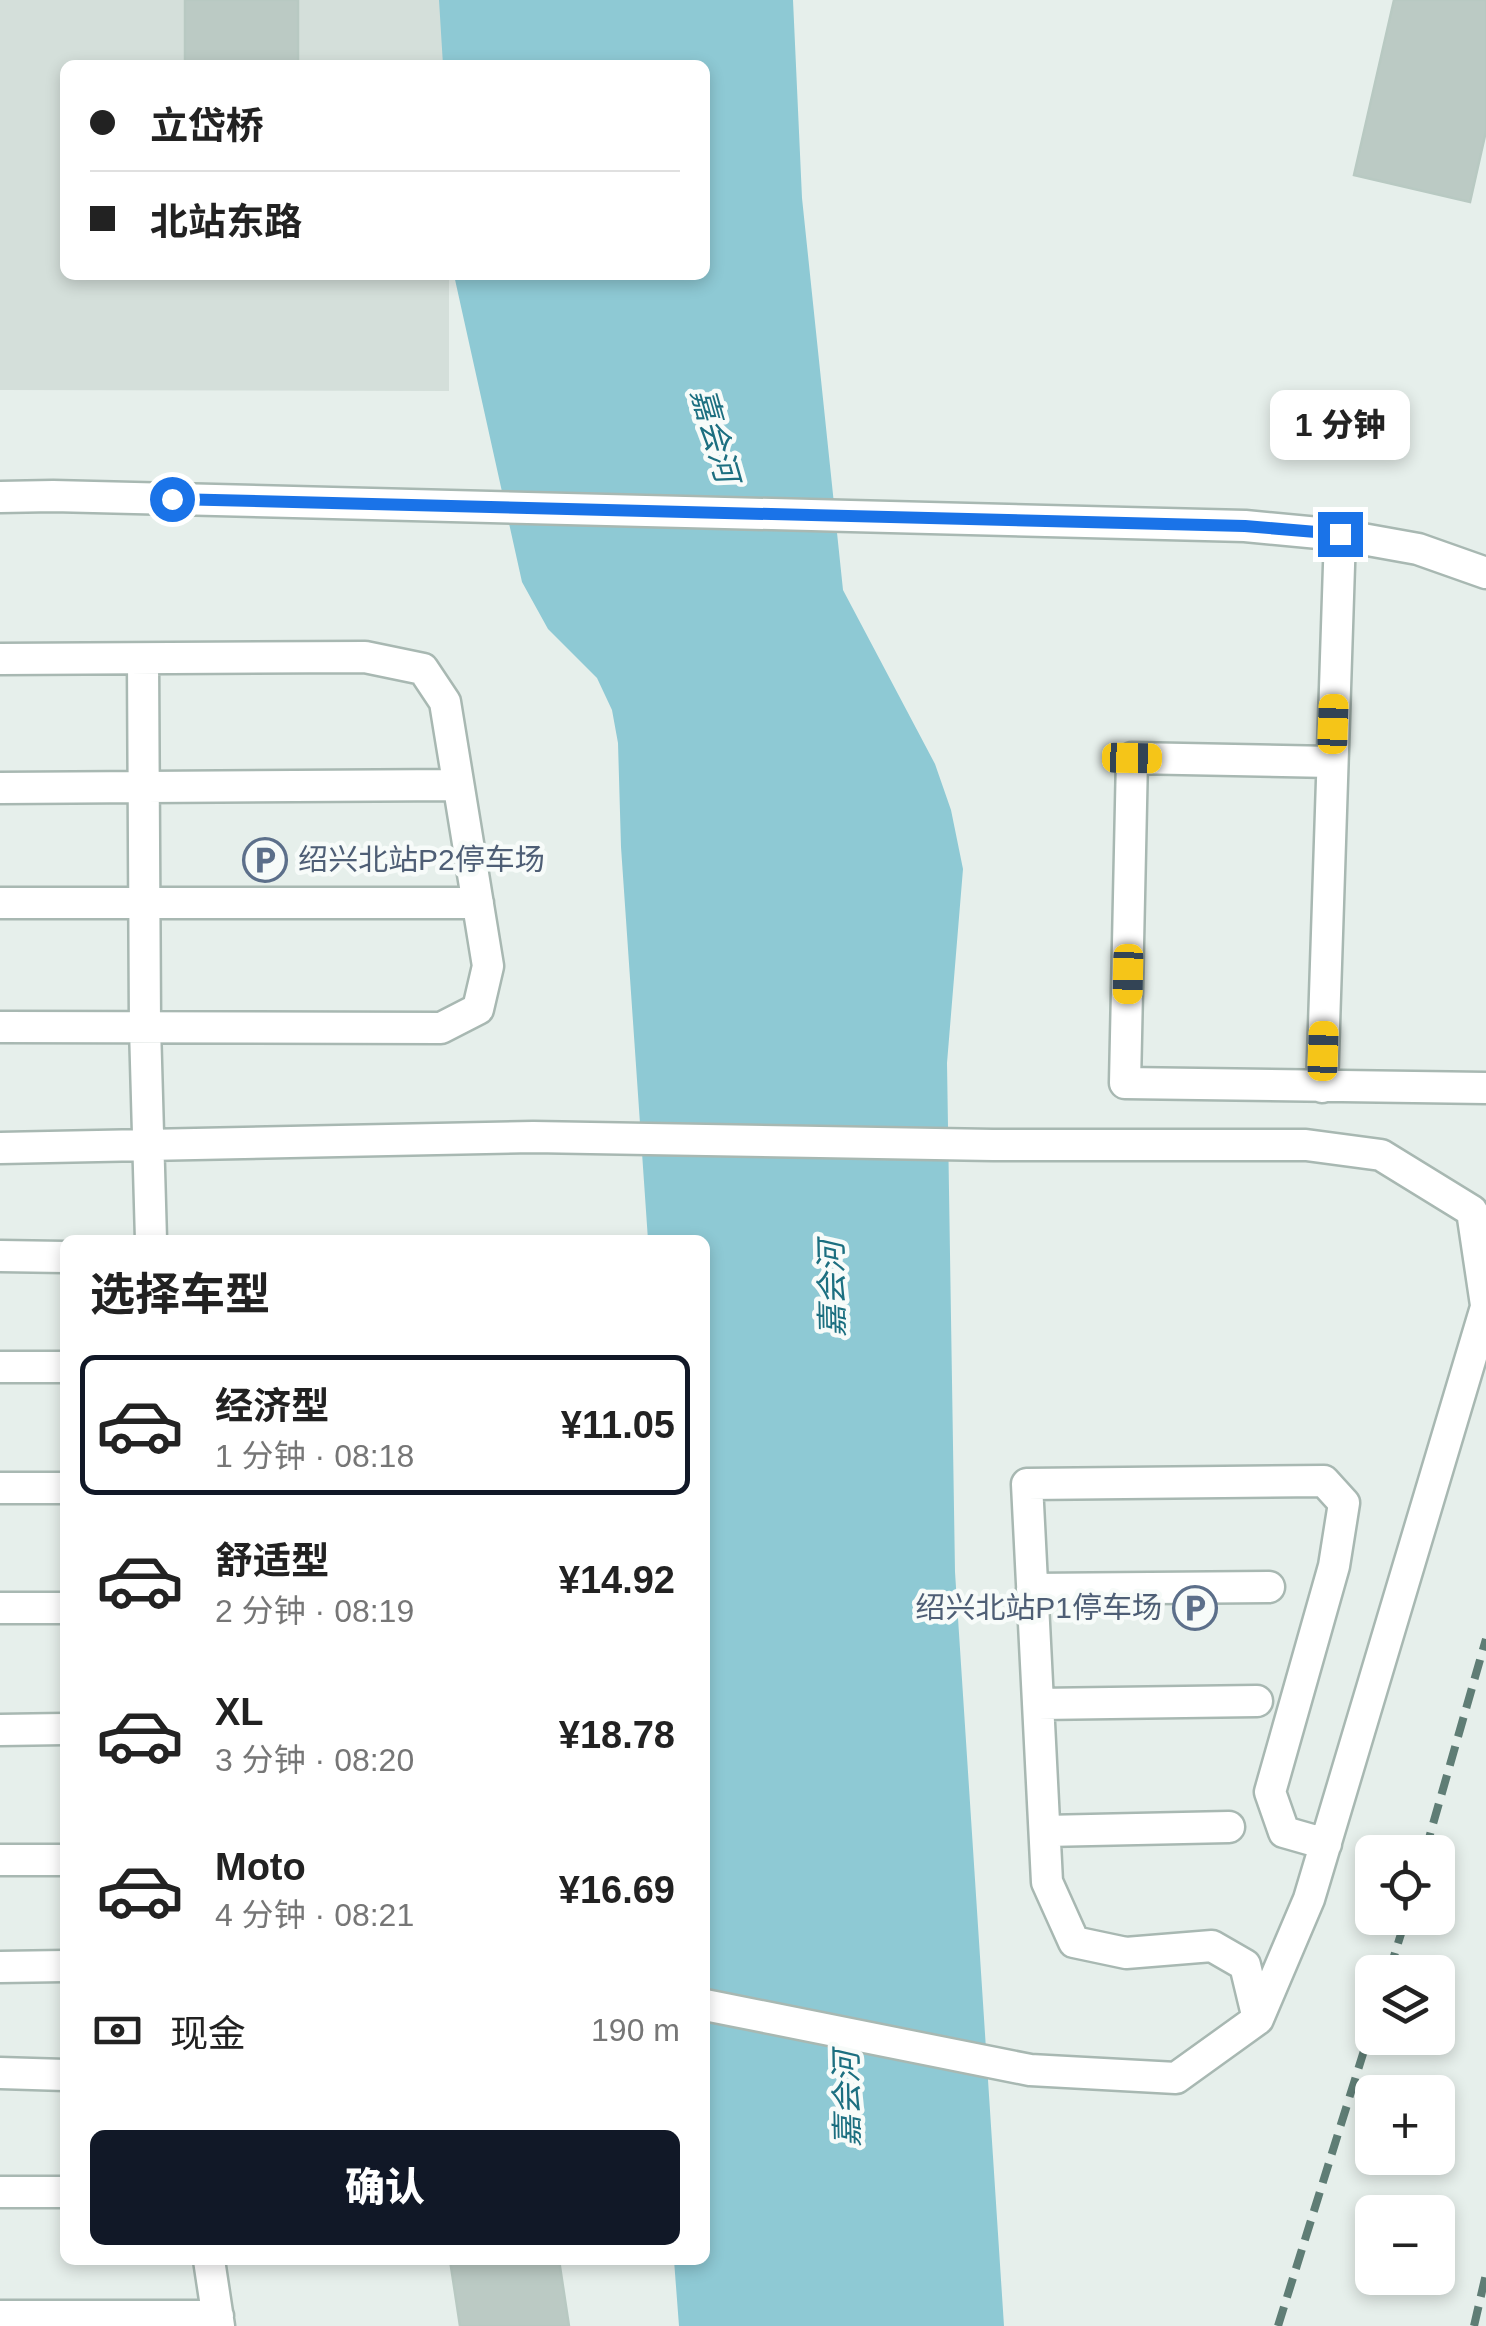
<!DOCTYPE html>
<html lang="zh">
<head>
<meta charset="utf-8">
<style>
	:root { --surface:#fff; --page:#f2f2f2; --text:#222; --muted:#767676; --line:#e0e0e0; --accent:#111827 }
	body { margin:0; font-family:Arial,"Noto Sans SC",sans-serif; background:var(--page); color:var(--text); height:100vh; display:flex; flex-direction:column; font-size:38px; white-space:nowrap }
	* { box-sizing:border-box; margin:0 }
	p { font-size:32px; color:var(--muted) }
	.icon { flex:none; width:55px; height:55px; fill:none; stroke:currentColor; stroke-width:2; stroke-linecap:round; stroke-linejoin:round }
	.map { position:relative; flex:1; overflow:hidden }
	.side { position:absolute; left:60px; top:1235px; width:650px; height:1030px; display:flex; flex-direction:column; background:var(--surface); border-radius:15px; box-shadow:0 5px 15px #0003 }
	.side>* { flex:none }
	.top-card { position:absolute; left:60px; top:60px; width:650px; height:220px; border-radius:15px; box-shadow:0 5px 15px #0003; display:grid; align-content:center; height:220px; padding:0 30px; background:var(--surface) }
	.controls { position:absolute; left:1355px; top:1835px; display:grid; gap:20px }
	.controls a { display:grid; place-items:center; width:100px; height:100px; border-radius:15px; background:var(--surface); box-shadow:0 5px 15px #0003; font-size:50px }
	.end { position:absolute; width:45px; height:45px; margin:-22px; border:12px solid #1a73e8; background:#fff; box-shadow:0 0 0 5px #fff }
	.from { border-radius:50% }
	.bubble { position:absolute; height:70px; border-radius:15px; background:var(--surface); box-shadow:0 5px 15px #0003; font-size:32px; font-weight:800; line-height:70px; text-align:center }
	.car { position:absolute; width:30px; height:60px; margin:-30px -15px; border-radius:12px; box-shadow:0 0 8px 2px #0007; background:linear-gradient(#f5c518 24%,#345 0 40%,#f5c518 0 76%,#345 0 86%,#f5c518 0) }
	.top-card b { display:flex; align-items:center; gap:35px; height:95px; font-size:38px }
	.top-card b+b { border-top:2px solid var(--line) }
	.top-card i { width:25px; height:25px; background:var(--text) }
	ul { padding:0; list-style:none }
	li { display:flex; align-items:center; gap:30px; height:140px; margin:0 20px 15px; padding:0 10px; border:5px solid transparent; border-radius:15px }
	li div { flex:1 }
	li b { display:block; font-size:38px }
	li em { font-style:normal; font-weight:800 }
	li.active { border-color:var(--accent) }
	li>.icon { width:90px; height:90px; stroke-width:1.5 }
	h2 { padding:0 30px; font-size:45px; line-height:120px }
	.pay { display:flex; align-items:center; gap:25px; height:110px; padding:0 30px; font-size:38px }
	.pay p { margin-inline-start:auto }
	.action { display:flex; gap:20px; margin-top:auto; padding:20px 30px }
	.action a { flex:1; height:115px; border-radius:15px; background:var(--accent); color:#fff; font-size:40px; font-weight:800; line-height:115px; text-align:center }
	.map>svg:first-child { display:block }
</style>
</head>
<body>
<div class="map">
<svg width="1486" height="2326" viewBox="0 0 1486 2326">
	<rect width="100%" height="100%" fill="#e6efeb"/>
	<path fill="#d4dfda" d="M0 0H449V65H65V275H449V391L0 390Z"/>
	<path fill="#8ec9d4" d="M439 0H793L802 198 843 590 935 764 951 810 963 869 947 1063 955 1572 1004 2326H679L674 2260H705V1240H648L621 847 618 743 612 710 597 678 548 629 522 582 454 275H705V65H443Z"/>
	<path fill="#bbcac4" stroke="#b8c9c2" stroke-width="2.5" d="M185 0H298V65H185Z
		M1394 0H1486V131L1470 202 1354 175Z
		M450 2260H559L569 2326H460Z"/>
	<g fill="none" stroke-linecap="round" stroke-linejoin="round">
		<g stroke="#a8b8b2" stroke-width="35">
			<path id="minor" d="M0 497 53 496 1245 526 1340 535 1418 549 1486 573
				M0 659 365 657 423 669 445 702 488 966 478 1009 441 1028 0 1027
				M143 659 145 1027 151 1240
				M1332 762 1132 758 1125 1083 1486 1088
				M0 788 458 785
				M0 903H478
				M1322 1087 1340 535
				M0 1148 533 1137 993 1145H1306L1381 1155 1472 1211 1486 1305
				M0 1256 65 1257
				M0 1367H65
				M0 1488H65
				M1032 1589 1269 1587
				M0 1608H65
				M1038 1704 1257 1701
				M0 1730 65 1729
				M1045 1831 1229 1827
				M0 1860H65
				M0 1967 65 1966
				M705 2005 1030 2070 1176 2078 1258 2019 1309 1899 1486 1307
				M1258 2019 1245 1965 1212 1946 1126 1953 1074 1942 1047 1882 1027 1484 1324 1481 1344 1503 1334 1566 1270 1792 1284 1832 1326 1844
				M0 2073 65 2075
				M0 2192H65
				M209 2260 219 2326
				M0 2316H218"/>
		</g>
		<use href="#minor" stroke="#fff" stroke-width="30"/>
		<path stroke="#5f7d75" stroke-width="8" stroke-dasharray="20 10" stroke-linecap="butt" d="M1425 1852 1486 1639
			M1389 1972 1406 1918
			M1278 2326 1372 2025
			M1474 2326 1486 2274"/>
	</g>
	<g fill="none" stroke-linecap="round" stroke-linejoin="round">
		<path stroke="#1a73e8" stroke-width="12" d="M172 499 1245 526 1340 534"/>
	</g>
	<defs>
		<g id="parking-ring" transform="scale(2.25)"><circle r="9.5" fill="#f7fbf9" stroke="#5c6f8a" stroke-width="1.5"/><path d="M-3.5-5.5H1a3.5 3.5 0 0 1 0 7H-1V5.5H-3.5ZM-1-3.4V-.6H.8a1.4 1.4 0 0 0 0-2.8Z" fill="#5c6f8a"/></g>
	</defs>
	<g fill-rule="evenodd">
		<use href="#parking-ring" x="265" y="860"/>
		<use href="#parking-ring" x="1195" y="1608"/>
	</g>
	<g text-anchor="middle" stroke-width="9" stroke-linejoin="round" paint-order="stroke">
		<g font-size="30" fill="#4e5e75" stroke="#f7fbf9" text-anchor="start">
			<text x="298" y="870">绍兴北站P2停车场</text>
			<text x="1162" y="1618" text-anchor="end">绍兴北站P1停车场</text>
		</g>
		<g font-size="32" font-style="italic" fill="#1c6f80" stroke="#f7fbf9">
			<text transform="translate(715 435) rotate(74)" y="11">嘉会河</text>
			<text transform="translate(832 1289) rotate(-91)" y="11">嘉会河</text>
			<text transform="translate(847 2099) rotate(-91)" y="11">嘉会河</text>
		</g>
	</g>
</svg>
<div class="controls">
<a><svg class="icon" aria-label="locate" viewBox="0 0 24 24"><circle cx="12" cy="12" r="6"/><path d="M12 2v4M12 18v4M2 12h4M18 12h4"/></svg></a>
<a><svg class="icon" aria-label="layers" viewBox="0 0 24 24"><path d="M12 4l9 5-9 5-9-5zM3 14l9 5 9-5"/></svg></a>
<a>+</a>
<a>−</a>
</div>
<i class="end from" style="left:172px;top:499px"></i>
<i class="end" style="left:1340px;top:534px"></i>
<div class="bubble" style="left:1270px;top:390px;width:140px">1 分钟</div>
<i class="car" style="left:1333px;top:724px;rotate:2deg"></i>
<i class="car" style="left:1132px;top:758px;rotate:91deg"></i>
<i class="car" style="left:1128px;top:974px;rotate:181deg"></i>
<i class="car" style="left:1323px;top:1051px;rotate:2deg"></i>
<div class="top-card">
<b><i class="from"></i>立岱桥</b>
<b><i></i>北站东路</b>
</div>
<section class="side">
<h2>选择车型</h2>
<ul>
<li class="active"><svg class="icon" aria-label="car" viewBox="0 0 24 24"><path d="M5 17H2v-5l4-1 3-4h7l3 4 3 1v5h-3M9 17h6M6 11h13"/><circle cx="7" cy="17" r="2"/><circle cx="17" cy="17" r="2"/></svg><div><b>经济型</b><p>1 分钟 · 08:18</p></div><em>¥11.05</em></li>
<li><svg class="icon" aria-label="car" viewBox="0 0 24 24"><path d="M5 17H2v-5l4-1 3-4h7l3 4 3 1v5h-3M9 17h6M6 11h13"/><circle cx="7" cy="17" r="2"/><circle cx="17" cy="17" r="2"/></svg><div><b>舒适型</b><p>2 分钟 · 08:19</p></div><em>¥14.92</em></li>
<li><svg class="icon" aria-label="car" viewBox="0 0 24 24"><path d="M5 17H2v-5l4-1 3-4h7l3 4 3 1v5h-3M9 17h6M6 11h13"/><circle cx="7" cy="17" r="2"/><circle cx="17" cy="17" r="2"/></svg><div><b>XL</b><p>3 分钟 · 08:20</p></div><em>¥18.78</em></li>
<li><svg class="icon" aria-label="car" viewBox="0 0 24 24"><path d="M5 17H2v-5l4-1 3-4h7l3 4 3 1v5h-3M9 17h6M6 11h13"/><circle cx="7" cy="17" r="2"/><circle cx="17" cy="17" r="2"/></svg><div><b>Moto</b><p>4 分钟 · 08:21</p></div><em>¥16.69</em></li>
</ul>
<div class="pay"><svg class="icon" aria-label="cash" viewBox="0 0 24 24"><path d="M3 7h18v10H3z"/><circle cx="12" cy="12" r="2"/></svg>现金<p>190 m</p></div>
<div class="action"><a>确认</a></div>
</section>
</div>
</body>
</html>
